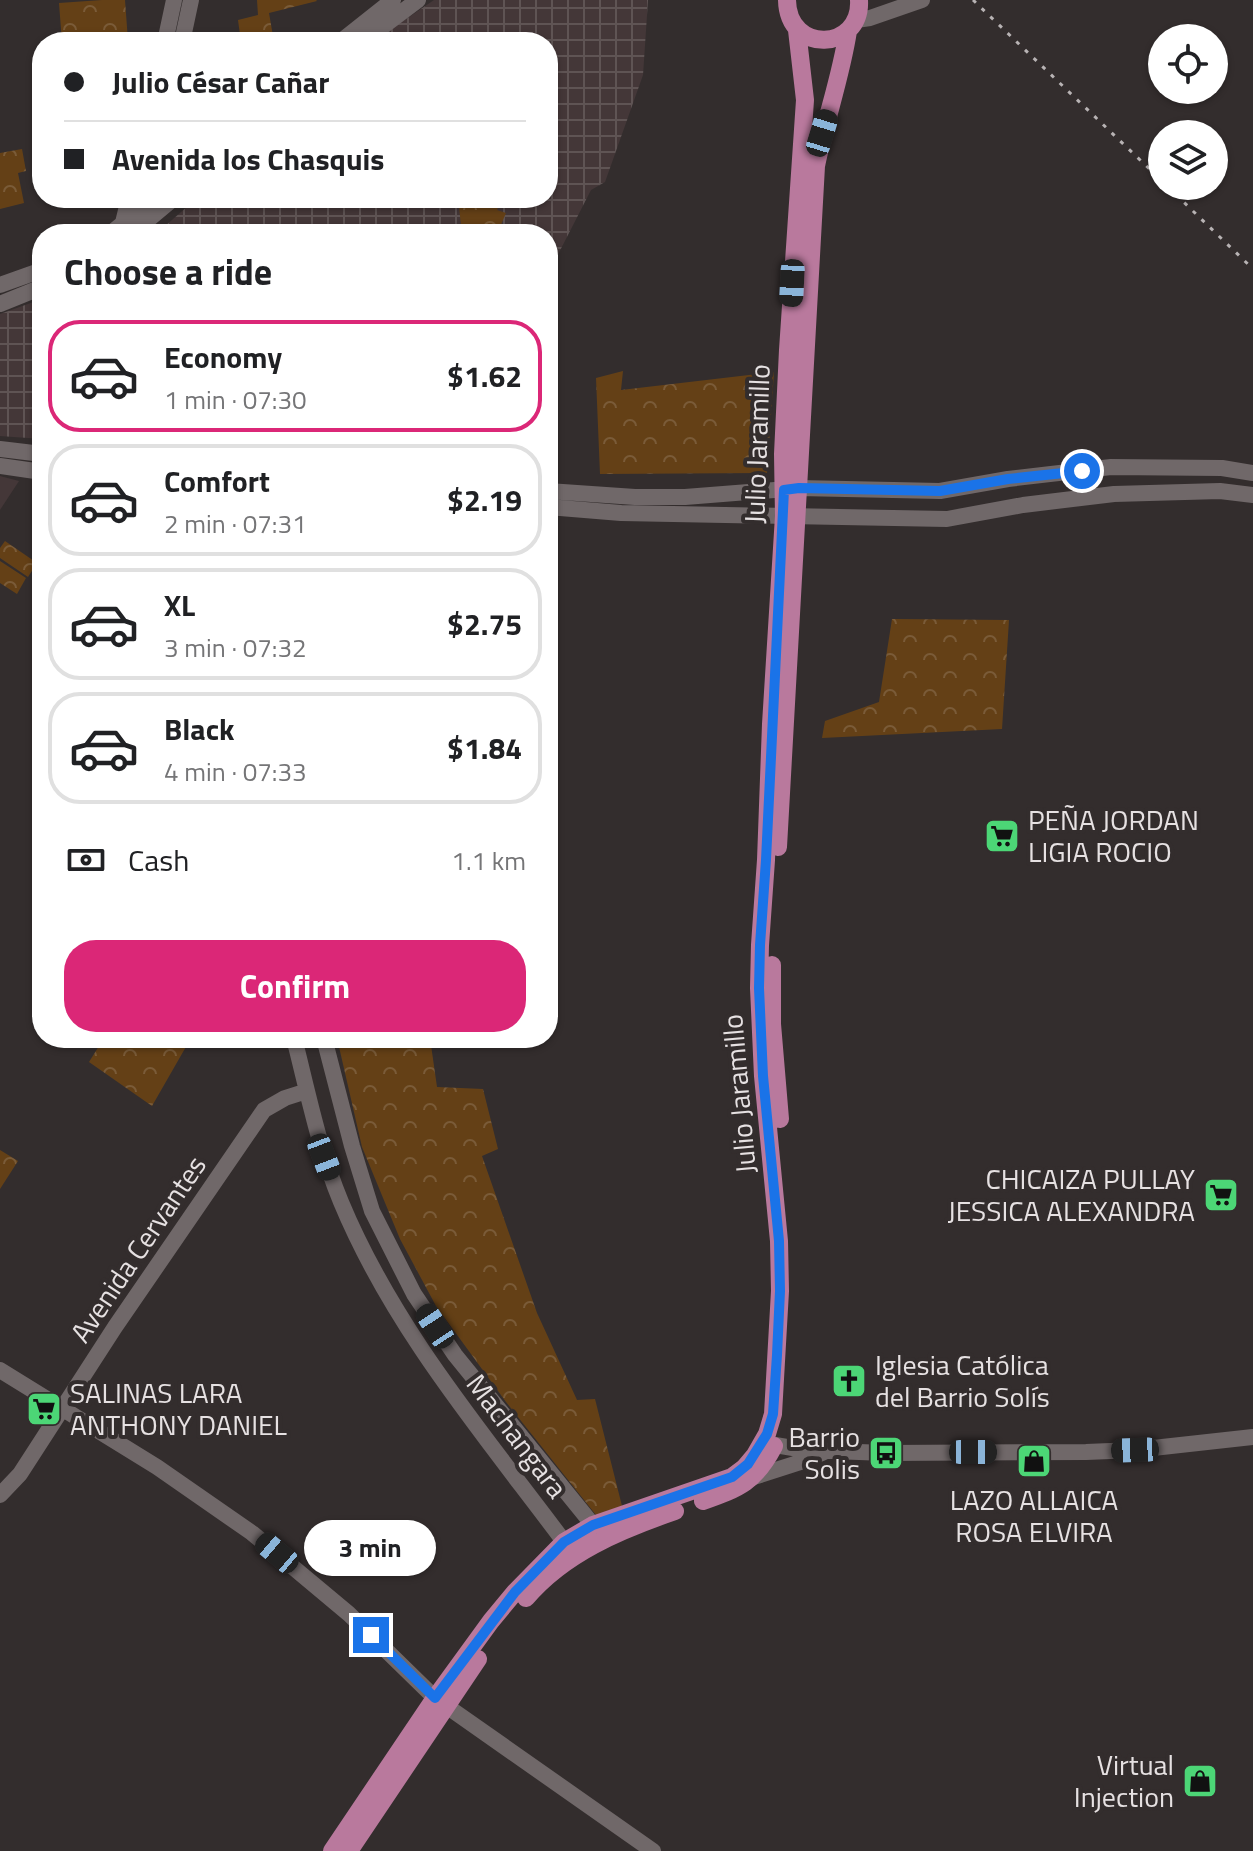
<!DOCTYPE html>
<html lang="en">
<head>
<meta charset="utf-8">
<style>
	:root { --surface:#fff; --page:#f2f2f2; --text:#202124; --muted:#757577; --line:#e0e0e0; --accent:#db2777 }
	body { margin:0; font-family:"Titillium Web",sans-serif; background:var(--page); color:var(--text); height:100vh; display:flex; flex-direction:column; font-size:30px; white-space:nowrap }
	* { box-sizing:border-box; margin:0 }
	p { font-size:26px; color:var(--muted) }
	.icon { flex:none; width:44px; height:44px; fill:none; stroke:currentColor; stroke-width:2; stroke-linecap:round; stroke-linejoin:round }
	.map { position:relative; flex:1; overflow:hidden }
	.sheet { position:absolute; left:32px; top:224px; width:526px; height:824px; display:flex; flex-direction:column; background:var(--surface); border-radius:32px; box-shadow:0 2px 6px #0004 }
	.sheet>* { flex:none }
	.top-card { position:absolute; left:32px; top:32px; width:526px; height:176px; border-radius:32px; box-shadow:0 2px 6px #0004; display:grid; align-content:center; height:176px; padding:0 32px; background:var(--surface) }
	.fabs { position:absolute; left:1148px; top:24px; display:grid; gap:16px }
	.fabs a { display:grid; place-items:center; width:80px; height:80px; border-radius:50%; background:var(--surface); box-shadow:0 2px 6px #0004; font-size:40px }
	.end { position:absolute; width:36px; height:36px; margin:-18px; border:10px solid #1a73e8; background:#fff; box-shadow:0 0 0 4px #fff }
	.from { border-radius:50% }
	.bubble { position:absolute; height:56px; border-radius:28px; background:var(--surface); box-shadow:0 2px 6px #0004; font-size:26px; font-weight:700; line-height:56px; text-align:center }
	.car { position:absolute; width:24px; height:48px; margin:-24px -12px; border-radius:10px; box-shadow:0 0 6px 2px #0007; background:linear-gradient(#222 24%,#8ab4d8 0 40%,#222 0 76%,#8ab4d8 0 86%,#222 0) }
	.top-card b { display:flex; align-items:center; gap:28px; height:76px; font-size:30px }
	.top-card b+b { border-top:2px solid var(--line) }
	.top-card i { width:20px; height:20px; background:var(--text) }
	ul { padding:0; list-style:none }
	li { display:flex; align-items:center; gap:24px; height:112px; margin:0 16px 12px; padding:0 16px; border:4px solid var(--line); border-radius:32px }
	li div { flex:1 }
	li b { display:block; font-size:30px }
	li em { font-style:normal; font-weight:700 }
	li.selected { border-color:var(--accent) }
	li>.icon { width:72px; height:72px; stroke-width:1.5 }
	h2 { padding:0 32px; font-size:36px; line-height:96px }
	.pay { display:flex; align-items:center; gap:20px; height:88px; padding:0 32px; font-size:30px }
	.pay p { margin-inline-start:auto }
	.action { display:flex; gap:16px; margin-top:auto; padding:16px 32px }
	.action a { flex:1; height:92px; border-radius:32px; background:var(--accent); color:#fff; font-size:32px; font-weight:700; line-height:92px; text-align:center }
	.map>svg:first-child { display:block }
</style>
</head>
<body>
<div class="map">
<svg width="1253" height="1851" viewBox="0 0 1253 1851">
	<defs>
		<pattern id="industrial-grid" width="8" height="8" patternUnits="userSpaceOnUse" patternTransform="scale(2)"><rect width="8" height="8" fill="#443738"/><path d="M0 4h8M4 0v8" fill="none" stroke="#5f5454"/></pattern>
		<pattern id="park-crowns" width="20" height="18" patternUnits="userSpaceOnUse" patternTransform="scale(2)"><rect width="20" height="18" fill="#644016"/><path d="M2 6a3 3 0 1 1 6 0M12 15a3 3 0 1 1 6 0" fill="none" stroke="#7a5b38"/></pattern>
	</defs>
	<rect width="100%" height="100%" fill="#332d2d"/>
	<path fill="#443738" d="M0 476 19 481 0 510Z"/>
	<path fill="url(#industrial-grid)" d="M434 0H648L643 75 605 182 591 190 548 274V234H156L197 198H548V42H377L390 30Z
		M42 299V439L0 436V314Z"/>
	<path fill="url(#park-crowns)" d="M102 0H125L128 41 62 42 59 3Z
		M257 0H316L317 1 269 13 274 42H241L238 20 258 15Z
		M22 149 26 171 18 173 24 203 0 209V153Z
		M458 198H502L497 210 506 213 497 234H462Z
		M623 371 621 390 774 372 767 473 600 474 596 378Z
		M5 541 37 563 28 577 0 558V548Z
		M0 561 26 578 17 594 0 583Z
		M892 619 1009 620 1002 729 822 738 825 721 879 702Z
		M104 1038H191L152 1106 89 1062Z
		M337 1038H430L437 1087 483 1089 498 1149 482 1156 537 1313 577 1400 595 1399 622 1506 596 1515 506 1402 436 1306 400 1239 362 1147Z
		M0 1150 18 1161 0 1189Z"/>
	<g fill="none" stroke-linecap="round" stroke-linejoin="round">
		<path stroke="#706869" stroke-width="16" d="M856 20 870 18 922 0
			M165 42 174 0
			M182 42 191 0
			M340 42 393 0
			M362 42 418 0
			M122 227 129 198
			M110 234 154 198
			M131 234 174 198
			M0 285 42 270
			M0 304 42 287
			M0 449 42 454
			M0 466 42 472
			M548 491 635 497H685L799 488 940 491 1008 479 1111 467 1222 468 1253 473
			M548 507 621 513 947 519 1023 505 1114 494 1220 491 1253 495
			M294 1038C308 1093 319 1149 341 1202 395 1332 488 1439 571 1551
			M324 1038 352 1146 372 1211 414 1294 455 1355 593 1525 600 1536
			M0 1370 157 1467 252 1533 349 1614 435 1698 653 1851
			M764 1447 775 1445 805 1450 886 1453 1086 1452 1135 1450 1253 1437
			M749 1474 754 1477 807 1460 824 1452
			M0 1495 20 1474 115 1327 264 1110 285 1098 307 1091"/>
		<path stroke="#b9799d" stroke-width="18" d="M787 0C788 55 862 51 859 0
			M778 847 816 166C825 121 841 77 848 31
			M772 965V1024L780 1119
			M703 1501C740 1488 755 1482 774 1446
			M526 1598C564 1553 620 1530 675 1511
			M332 1851 435 1698 491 1621 515 1592 564 1542 593 1525 732 1477 744 1468 755 1455 767 1434 773 1414 780 1291 779 1241 763 1076 759 988 760 945 766 860 771 724 784 516 783 454 788 350 805 100 797 30
			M349 1851 478 1659"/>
		<path stroke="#b8b3b4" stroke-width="3" stroke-dasharray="4 8" stroke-linecap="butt" d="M973 0 1162 181
			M1167 186 1253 269"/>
	</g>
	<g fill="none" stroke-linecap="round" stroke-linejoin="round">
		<path stroke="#1a73e8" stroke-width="10" d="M371 1635 435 1698 515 1592 564 1542 593 1525 732 1477 748 1464 767 1434 773 1414 777 1355 780 1291 779 1241 763 1076 759 988 760 945 766 860 784 490 799 488 940 491 1008 479 1082 471"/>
	</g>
	<defs>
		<g id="supermarket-square" transform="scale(1.8)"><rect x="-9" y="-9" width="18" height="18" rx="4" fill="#4cd676" stroke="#332d2d"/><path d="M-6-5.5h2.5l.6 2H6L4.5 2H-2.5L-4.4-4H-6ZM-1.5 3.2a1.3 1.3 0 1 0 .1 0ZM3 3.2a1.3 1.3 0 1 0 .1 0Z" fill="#111"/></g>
		<g id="church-square" transform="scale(1.8)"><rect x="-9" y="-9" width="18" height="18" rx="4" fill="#4cd676" stroke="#332d2d"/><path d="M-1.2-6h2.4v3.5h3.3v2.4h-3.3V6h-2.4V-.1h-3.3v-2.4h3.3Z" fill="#111"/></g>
		<g id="bus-square" transform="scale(1.8)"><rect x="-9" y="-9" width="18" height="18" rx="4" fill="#4cd676" stroke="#332d2d"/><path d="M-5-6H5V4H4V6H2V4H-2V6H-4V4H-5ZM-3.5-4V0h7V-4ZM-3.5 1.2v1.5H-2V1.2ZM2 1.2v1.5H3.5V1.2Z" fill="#111"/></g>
		<g id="shop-square" transform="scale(1.8)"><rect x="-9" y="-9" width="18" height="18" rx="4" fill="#4cd676" stroke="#332d2d"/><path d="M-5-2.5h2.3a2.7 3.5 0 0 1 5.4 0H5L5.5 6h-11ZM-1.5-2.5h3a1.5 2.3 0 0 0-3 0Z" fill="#111"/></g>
	</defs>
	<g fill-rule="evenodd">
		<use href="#supermarket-square" x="1002" y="836"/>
		<use href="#supermarket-square" x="1221" y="1195"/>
		<use href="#church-square" x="849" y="1381"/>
		<use href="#supermarket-square" x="44" y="1409"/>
		<use href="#bus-square" x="886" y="1453"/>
		<use href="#shop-square" x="1034" y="1461"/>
		<use href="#shop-square" x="1200" y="1781"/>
	</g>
	<g text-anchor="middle" stroke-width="8" stroke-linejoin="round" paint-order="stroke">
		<g font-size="28" fill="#e6e1e2" stroke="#332d2d">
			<text transform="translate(757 444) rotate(-88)" y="10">Julio Jaramillo</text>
			<text transform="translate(739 1094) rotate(-95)" y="10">Julio Jaramillo</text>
			<text transform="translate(138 1249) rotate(-56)" y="10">Avenida Cervantes</text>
			<text transform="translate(517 1436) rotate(53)" y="10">Machangara</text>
		</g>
		<g font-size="28" fill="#e6e1e2" stroke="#332d2d" text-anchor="start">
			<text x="1028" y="830">PEÑA JORDAN<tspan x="1028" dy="32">LIGIA ROCIO</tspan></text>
			<text x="1195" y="1189" text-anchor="end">CHICAIZA PULLAY<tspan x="1195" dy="32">JESSICA ALEXANDRA</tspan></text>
			<text x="875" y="1375">Iglesia Católica<tspan x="875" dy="32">del Barrio Solís</tspan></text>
			<text x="70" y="1403">SALINAS LARA<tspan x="70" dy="32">ANTHONY DANIEL</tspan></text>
			<text x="860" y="1447" text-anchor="end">Barrio<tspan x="860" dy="32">Solis</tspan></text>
			<text x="1034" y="1510" text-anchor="middle">LAZO ALLAICA<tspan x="1034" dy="32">ROSA ELVIRA</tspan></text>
			<text x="1174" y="1775" text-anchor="end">Virtual<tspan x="1174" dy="32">Injection</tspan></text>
		</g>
	</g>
</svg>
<div class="fabs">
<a><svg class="icon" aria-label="locate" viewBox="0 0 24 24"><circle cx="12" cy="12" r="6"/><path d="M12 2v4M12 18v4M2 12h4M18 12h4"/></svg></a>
<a><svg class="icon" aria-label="layers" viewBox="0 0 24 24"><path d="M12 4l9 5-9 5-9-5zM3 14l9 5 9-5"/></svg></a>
</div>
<i class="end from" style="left:1082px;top:471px"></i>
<i class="end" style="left:371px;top:1635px"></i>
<div class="bubble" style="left:304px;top:1520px;width:132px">3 min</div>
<i class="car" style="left:822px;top:133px;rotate:17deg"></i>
<i class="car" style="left:792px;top:283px;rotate:183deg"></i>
<i class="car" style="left:324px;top:1157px;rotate:159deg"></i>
<i class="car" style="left:435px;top:1326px;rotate:327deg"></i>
<i class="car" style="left:1135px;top:1450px;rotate:268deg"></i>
<i class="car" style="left:973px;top:1452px;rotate:90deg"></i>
<i class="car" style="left:277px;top:1553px;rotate:310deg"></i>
<div class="top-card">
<b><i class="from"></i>Julio César Cañar</b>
<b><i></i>Avenida los Chasquis</b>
</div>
<section class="sheet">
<h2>Choose a ride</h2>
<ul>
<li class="selected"><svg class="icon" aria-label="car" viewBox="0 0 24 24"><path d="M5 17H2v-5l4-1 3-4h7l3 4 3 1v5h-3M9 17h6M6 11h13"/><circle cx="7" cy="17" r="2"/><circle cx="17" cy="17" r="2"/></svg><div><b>Economy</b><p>1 min · 07:30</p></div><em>$1.62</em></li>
<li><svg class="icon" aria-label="car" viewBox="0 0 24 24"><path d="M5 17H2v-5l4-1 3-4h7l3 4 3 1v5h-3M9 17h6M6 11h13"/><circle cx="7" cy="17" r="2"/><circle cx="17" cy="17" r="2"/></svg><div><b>Comfort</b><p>2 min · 07:31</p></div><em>$2.19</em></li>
<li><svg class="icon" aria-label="car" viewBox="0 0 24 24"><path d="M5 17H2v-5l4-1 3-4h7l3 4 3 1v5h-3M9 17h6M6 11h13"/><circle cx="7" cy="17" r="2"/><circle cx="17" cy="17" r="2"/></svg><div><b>XL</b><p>3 min · 07:32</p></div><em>$2.75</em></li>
<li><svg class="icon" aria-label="car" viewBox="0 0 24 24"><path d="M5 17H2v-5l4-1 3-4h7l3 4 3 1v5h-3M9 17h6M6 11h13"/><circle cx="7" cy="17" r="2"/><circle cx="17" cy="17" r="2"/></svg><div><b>Black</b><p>4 min · 07:33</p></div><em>$1.84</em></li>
</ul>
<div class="pay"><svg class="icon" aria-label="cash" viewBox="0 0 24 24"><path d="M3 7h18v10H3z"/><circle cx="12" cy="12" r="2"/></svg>Cash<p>1.1 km</p></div>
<div class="action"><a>Confirm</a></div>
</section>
</div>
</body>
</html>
